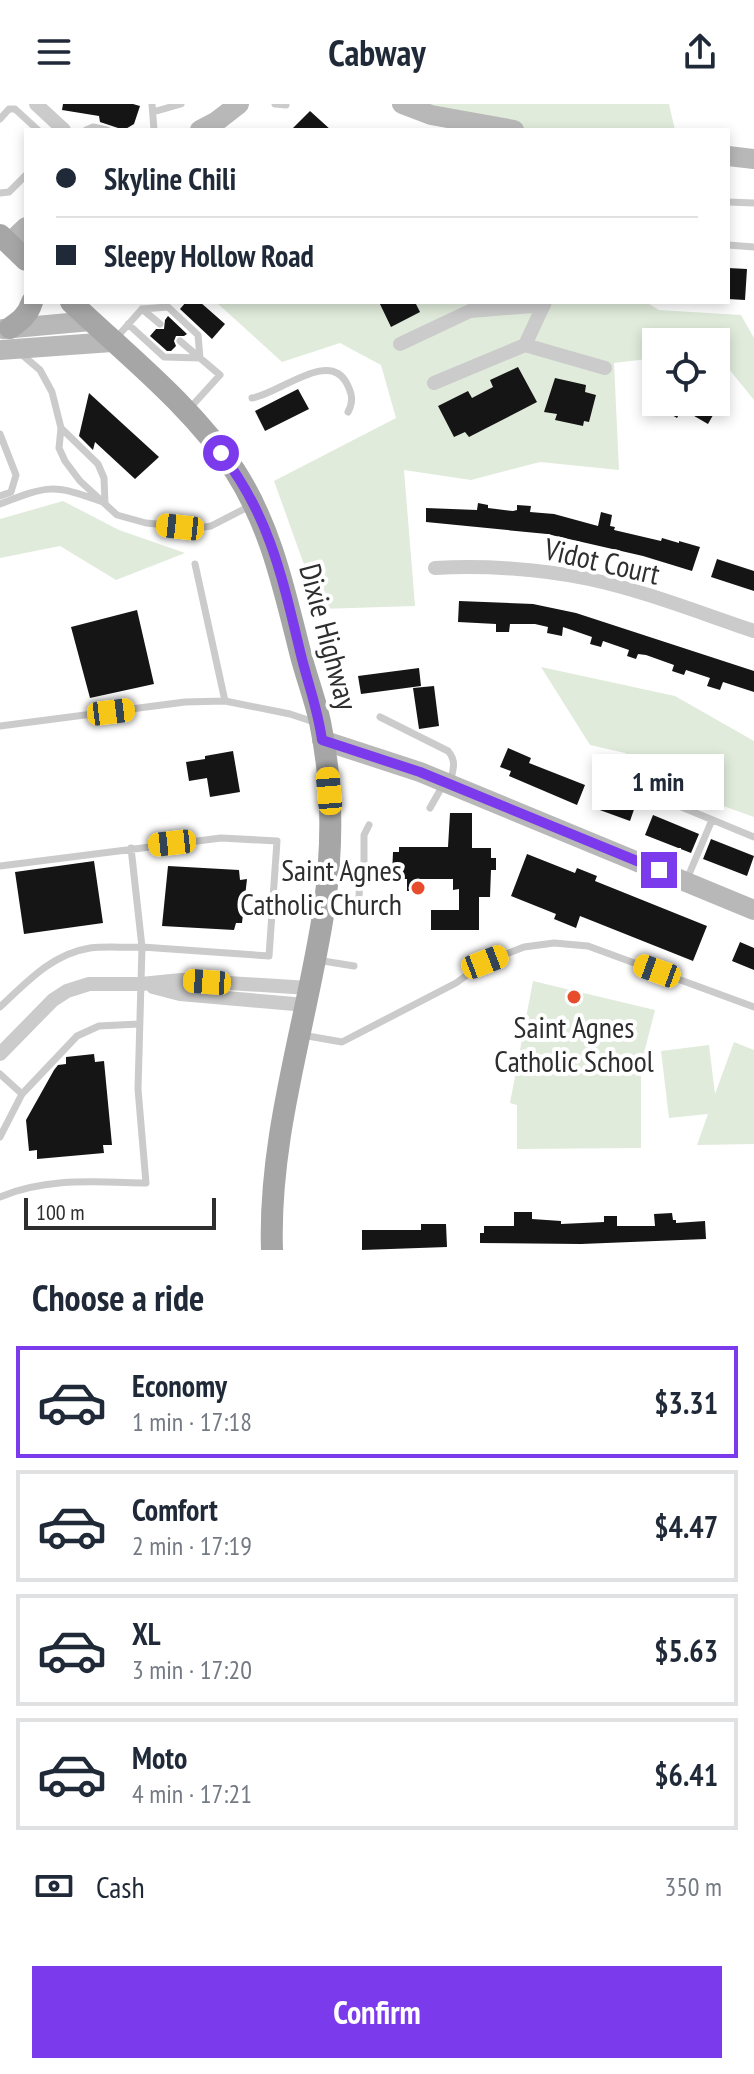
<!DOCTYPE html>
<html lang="en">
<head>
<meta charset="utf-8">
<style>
	:root { --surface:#fff; --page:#f6f6f7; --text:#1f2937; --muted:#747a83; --line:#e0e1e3; --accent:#7c3aed }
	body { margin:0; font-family:"PT Sans Narrow",sans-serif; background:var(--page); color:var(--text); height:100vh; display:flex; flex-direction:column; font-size:30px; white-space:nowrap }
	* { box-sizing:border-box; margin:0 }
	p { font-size:26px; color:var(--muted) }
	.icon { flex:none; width:44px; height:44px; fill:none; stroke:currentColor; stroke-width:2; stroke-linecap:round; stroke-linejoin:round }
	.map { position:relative; height:1146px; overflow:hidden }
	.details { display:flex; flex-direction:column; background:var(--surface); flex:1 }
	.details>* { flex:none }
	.top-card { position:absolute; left:24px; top:24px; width:706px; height:176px; border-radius:0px; box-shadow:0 4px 12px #0003; display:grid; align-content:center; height:176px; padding:0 32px; background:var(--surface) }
	.controls { position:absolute; left:642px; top:224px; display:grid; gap:16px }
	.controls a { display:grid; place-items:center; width:88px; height:88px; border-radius:0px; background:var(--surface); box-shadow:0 4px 12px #0003; font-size:40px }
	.scale { position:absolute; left:24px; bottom:20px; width:192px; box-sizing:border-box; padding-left:8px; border:4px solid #2e2e2e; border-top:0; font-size:22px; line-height:28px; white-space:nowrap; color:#2e2e2e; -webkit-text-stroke:6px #fff; paint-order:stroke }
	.end { position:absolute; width:36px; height:36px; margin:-18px; border:10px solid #7c3aed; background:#fff; box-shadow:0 0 0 4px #fff }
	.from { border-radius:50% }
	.bubble { position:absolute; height:56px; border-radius:0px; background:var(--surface); box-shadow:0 4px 12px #0003; font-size:26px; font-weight:700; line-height:56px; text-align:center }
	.car { position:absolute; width:24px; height:48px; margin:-24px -12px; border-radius:10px; box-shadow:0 0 6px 2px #0007; background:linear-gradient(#f5c518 24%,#345 0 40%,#f5c518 0 76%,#345 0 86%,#f5c518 0) }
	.top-card b { display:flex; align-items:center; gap:28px; height:76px; font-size:30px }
	.top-card b+b { border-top:2px solid var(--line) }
	.top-card i { width:20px; height:20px; background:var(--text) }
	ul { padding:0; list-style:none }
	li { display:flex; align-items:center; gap:24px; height:112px; margin:0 16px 12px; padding:0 16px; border:4px solid var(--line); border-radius:0px }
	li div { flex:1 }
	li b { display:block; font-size:30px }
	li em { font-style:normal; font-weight:700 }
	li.current { border-color:var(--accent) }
	li>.icon { width:72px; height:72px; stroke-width:1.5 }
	h2 { padding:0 32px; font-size:36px; line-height:96px }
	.pay { display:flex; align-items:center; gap:20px; height:88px; padding:0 32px; font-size:30px }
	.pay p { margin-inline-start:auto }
	.primary-button { display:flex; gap:16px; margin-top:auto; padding:16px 32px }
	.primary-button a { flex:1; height:92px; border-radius:0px; background:var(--accent); color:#fff; font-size:32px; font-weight:700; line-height:92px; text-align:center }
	header { display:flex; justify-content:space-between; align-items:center; height:104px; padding:0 32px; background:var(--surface); font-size:36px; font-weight:700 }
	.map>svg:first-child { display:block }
</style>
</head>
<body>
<header><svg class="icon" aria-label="menu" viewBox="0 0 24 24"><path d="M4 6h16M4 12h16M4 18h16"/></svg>Cabway<svg class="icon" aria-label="share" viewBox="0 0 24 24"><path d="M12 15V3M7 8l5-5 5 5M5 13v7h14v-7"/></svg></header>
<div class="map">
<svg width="754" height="1146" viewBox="0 0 754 1146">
	<rect width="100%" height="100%" fill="#fff"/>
	<path fill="#e0ebdb" d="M402 0H669L675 26H489Z
		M216 198H646L659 206 741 211 754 234V296L716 249V238H656V254L614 259 619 366 540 358 471 376 404 366 415 502 320 505 274 377 396 314 381 261 340 239 282 258Z
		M63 397 119 426 185 449 116 476 60 442 0 454V415Z
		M541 563 675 592 754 637V713L670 683 625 649 590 641Z
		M533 877 655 906 642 957 638 965 641 966V1044L517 1045V1001L510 999Z
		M734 938 754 946V1040L697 1041 708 1010 669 1014 661 947 709 941 715 990Z"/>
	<path fill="#151515" d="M63 0H133L140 2 134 20 124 26 100 18 99 12 62 6Z
		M310 7 331 26H291Z
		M728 164 747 165 745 196 728 195Z
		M186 198H200L225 220 212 235 180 205Z
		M379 198H415L420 208 391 223Z
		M168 212 187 230 184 232H176L174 237 176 242 171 247H167L150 232 156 225H164L165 216Z
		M518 263 537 298 469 333 465 328 454 333 438 302 468 287 472 294 493 283 490 276Z
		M555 274 586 281 585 288 596 291 589 318 584 317 583 322 555 316 557 310 544 308Z
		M298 285 309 305 265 327 255 307Z
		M89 289 159 353 135 375 95 338 93 346 79 332Z
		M650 298H708L717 304 708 320 682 305 677 314Z
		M478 399 488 401V404L513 407 517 406V401L531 402 530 408 554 410 598 422 601 408 612 411 610 422 615 423 614 426 661 437 662 434 679 439V437L700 443 692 467 643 452 547 430 426 418V404L477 406Z
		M717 455 754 467V487L711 473Z
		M459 497 533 500 576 509 754 567V588L723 578 720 586 707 582 710 574 686 566 684 571 672 567 674 561 646 551 638 550 636 555 627 552 629 546 603 537 601 543 590 540 592 533 563 523 562 532 547 529 548 523 535 520H510L509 528H496V520L458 518Z
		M137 506 154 580 90 594 71 523Z
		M419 564 421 582 361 590 358 572Z
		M434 582 439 622 419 625 413 584Z
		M508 644 531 654 529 659 585 681 577 701 509 672 511 667 500 663Z
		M233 647 240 688 210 693 207 674 189 677 186 658 205 655V652Z
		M613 673 628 678 625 689 638 694 630 717 597 705 605 682 609 683Z
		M450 709H472V744H491V754H496V766H491L490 793H479V826H431V806H459V785L453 786V775H419V787H407V775H398V771H392L393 748H399V743H448Z
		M653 711 699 730 691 749 645 731Z
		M711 735 754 752 747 772 703 755Z
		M527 750 575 769 577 764 597 772 595 777 707 822 693 857 580 812 576 824 554 815 556 810 511 792Z
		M94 757 103 819 24 830 15 768Z
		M168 762 239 766 240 776 247 775 242 819H236L234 826 162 822Z
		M740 838 754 844V866L732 857Z
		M94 950 95 958 104 957 112 1041H103L104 1049 37 1055V1046L29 1047 26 1016 54 966 58 961 66 960V953Z
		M514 1108H532V1115L561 1117V1120L604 1118V1112H617V1122H655L654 1110 672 1109 673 1116H676V1119L705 1117 706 1135 581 1140 480 1139V1129H484V1122H514Z
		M421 1120H446L447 1143 362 1146V1126H421Z"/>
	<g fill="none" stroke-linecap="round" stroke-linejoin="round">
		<path stroke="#cbcbcb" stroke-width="7" d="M152 0 154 26
			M275 0 286 1
			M153 8 181 0
			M0 15 9 5H15L38 26
			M86 26 93 23 107 26
			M0 89 9 88 26 71
			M728 98 754 99
			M728 141 754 143
			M128 220 164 253 200 254 198 231 168 203 142 205
			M117 233 142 205 160 220
			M180 237 220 271 190 304
			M20 249 40 266 52 288 61 324 59 344 65 357 80 377 117 411 146 419 197 424 211 422 252 401
			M252 294C279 290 328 246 346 278 352 289 354 297 348 308
			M61 324 98 360 104 374 105 399
			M0 330 16 371 11 388 0 392
			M0 400C49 381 53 380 103 398
			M195 460 225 597
			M380 613 448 647C457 657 453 666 450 679
			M0 622 185 598 225 597 290 610 314 618
			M662 695 754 733
			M430 704 443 681
			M0 762 221 734 277 737 269 852 142 843 138 985 146 1079C96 1078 47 1073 0 1093
			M687 775 712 716
			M367 810 359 793 360 772 364 760V731L369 721
			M317 856 354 862
			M0 903C27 878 52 850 90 844 107 842 125 844 142 843L131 744
			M302 931 342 938 456 879 485 858 524 843 554 839 588 842 754 903
			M0 970 22 990
			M0 1033 22 990 77 932 99 922 139 920"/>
		<path stroke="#cbcbcb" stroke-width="14" d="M36 0 64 26
			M400 240 470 207 544 201
			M525 241 545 198
			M434 279 525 241 605 264
			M435 464C484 461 541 465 589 475 645 487 700 509 754 527
			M153 883 180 890 306 901
			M0 950 53 896 67 887 89 880H141L181 876 309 884"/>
		<path stroke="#b8b8b8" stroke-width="20" d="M402 0 431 11 514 26
			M200 26 217 17 239 0
			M728 52 754 55
			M9 139 26 123
			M3 225 91 217
			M0 246 112 238
			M322 636 420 668 754 806"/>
		<path stroke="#a6a6a6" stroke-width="22" d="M0 131 26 156
			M71 198C127 251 192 302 235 367 271 423 284 485 300 548 306 572 315 595 320 618 333 680 333 743 324 805 307 918 268 1031 272 1146
			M10 224C20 217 28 211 32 198"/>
	</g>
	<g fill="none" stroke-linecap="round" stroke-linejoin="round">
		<path stroke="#7c3aed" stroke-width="10" d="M221 349C269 411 282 472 300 547 307 577 318 605 322 636L420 668 659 766"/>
	</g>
	<g fill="#e74c2d" stroke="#fff" stroke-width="3">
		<circle cx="418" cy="784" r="8"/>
		<circle cx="574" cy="893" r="8"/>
	</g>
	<g text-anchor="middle" stroke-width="8" stroke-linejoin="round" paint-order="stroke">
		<g font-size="30" fill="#2e2e2e" stroke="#fff">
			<text transform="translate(602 458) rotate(13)" y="10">Vidot Court</text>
			<text transform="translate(328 533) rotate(75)" y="10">Dixie Highway</text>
		</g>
		<g font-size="30" fill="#2e2e2e" stroke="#fff" text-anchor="end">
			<text x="402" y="777">Saint Agnes<tspan x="402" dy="34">Catholic Church</tspan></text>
			<text x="574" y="934" text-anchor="middle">Saint Agnes<tspan x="574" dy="34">Catholic School</tspan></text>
		</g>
	</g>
</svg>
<div class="controls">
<a><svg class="icon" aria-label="locate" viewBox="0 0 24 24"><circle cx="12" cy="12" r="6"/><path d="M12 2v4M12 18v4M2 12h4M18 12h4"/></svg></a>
</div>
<div class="scale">100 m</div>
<i class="end from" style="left:221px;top:349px"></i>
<i class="end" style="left:659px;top:766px"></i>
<div class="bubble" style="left:592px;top:650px;width:132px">1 min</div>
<i class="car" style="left:180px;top:423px;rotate:276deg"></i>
<i class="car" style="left:111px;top:608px;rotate:83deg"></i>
<i class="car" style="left:329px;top:687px;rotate:355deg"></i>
<i class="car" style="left:172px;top:739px;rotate:264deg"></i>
<i class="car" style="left:485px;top:858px;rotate:69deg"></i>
<i class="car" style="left:657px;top:867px;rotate:290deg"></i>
<i class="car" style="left:207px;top:878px;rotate:274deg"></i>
<div class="top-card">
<b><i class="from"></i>Skyline Chili</b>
<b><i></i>Sleepy Hollow Road</b>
</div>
</div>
<section class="details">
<h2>Choose a ride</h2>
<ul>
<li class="current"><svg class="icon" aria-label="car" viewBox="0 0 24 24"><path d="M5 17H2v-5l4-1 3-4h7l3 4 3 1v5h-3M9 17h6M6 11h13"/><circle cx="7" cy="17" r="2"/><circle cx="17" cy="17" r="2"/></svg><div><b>Economy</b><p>1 min · 17:18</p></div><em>$3.31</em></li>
<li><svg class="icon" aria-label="car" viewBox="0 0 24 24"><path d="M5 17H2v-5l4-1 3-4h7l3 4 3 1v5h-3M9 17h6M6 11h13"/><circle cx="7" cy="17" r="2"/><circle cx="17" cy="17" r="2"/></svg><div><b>Comfort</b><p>2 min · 17:19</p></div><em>$4.47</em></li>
<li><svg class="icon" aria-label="car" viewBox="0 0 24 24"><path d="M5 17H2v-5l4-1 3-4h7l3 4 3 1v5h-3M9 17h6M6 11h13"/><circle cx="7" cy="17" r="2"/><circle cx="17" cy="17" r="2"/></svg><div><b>XL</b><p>3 min · 17:20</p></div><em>$5.63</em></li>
<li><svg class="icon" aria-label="car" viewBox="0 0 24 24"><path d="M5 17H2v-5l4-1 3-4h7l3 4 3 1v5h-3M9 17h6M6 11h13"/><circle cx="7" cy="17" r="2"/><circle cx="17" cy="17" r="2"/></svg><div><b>Moto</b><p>4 min · 17:21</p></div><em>$6.41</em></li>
</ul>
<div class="pay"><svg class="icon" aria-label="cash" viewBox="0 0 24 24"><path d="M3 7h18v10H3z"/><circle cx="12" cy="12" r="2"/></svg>Cash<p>350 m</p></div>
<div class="primary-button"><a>Confirm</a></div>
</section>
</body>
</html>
